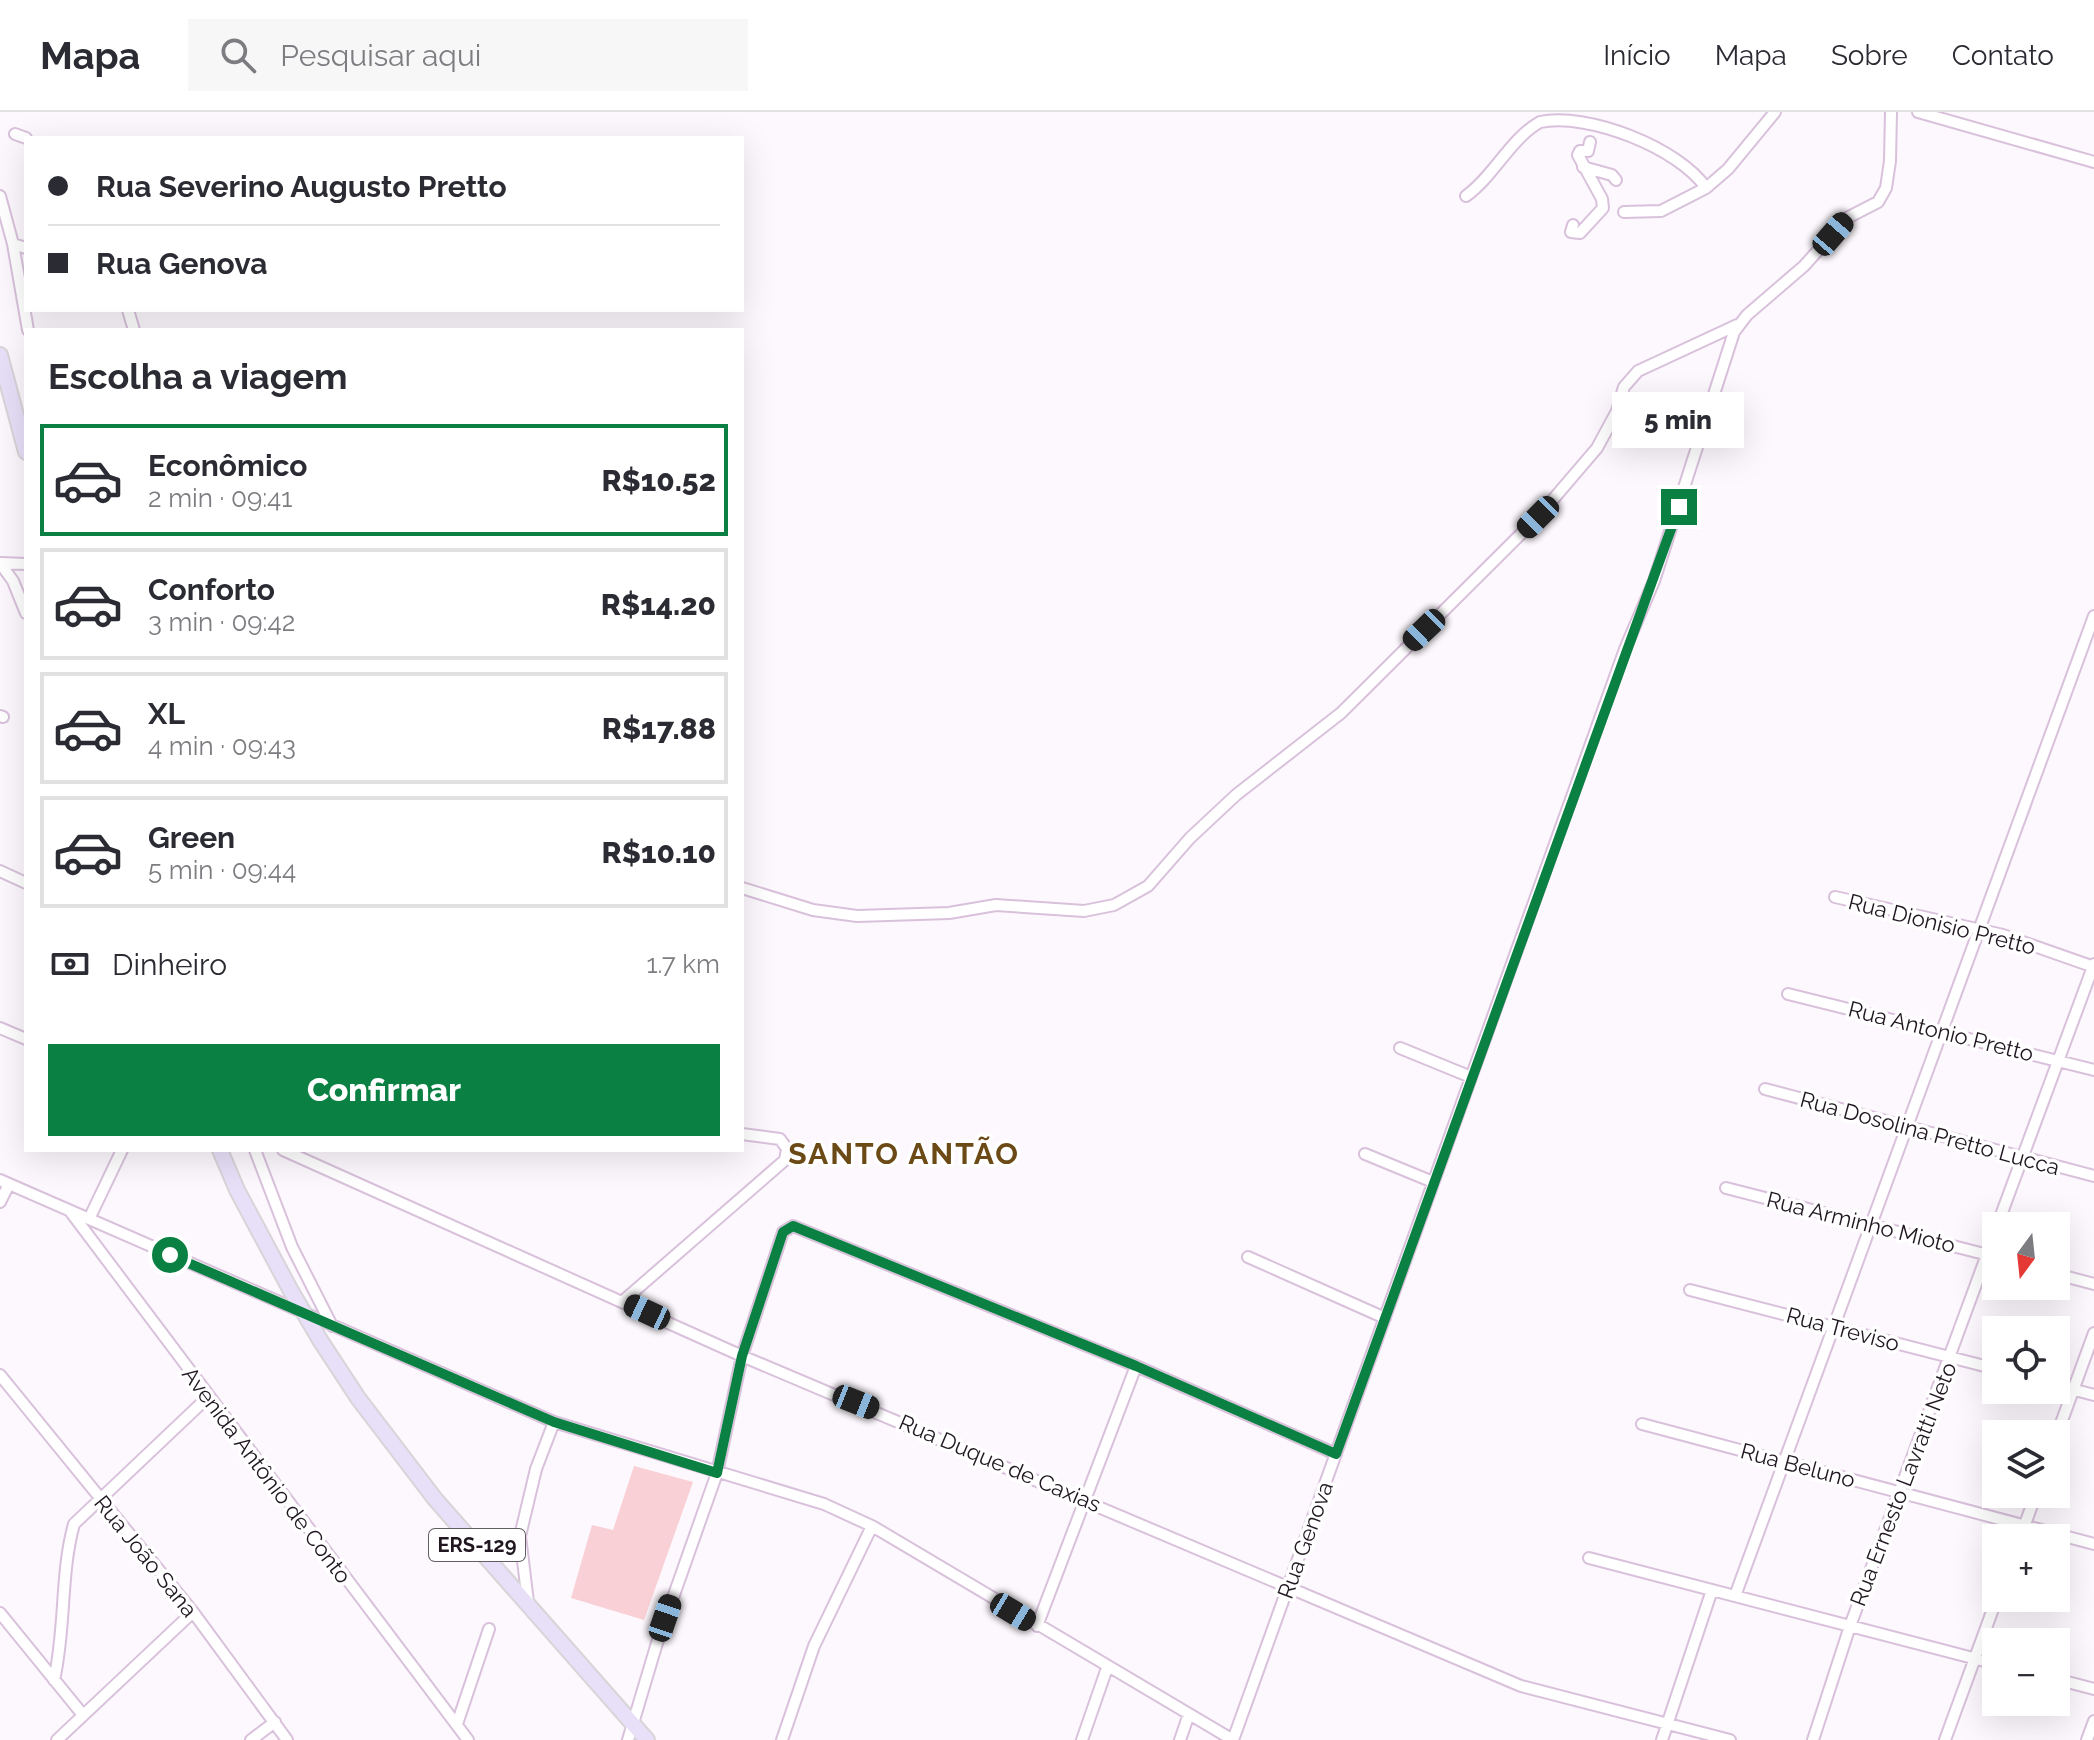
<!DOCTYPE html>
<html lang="pt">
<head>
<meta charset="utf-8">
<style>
	:root { --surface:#fff; --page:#f7f7f7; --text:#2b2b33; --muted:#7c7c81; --line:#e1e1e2; --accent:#0b8043 }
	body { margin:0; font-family:Raleway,sans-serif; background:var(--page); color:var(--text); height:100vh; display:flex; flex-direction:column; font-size:30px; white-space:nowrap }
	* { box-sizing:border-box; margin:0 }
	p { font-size:26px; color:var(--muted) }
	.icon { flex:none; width:44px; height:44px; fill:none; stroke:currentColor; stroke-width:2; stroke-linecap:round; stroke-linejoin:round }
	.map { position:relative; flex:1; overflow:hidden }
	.drawer { position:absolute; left:24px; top:216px; width:720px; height:824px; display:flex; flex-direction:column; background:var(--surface); border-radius:0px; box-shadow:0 8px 32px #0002 }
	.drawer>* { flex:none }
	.guide { position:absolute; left:24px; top:24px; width:720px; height:176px; border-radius:0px; box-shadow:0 8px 32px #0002; display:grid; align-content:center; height:176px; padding:0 24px; background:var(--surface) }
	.needle { width:52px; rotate:195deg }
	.fabs { position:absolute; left:1982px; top:1100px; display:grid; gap:16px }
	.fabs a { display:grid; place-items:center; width:88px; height:88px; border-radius:0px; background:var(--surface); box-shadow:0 8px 32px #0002; font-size:40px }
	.end { position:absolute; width:36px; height:36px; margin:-18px; border:10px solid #0b8043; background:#fff; box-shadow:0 0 0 4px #fff }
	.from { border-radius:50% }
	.bubble { position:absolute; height:56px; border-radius:0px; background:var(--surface); box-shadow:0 8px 32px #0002; font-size:26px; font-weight:800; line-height:56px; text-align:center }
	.car { position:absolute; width:24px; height:48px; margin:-24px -12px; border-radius:10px; box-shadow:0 0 6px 2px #0007; background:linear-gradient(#222 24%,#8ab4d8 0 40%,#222 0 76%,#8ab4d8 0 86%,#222 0) }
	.guide b { display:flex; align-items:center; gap:28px; height:76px; font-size:30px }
	.guide b+b { border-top:2px solid var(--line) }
	.guide i { width:20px; height:20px; background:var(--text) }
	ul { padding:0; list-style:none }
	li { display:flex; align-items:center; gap:24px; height:112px; margin:0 16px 12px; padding:0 8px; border:4px solid var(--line); border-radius:0px }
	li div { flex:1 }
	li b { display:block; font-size:30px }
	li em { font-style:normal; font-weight:800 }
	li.selected { border-color:var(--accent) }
	li>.icon { width:72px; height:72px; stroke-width:1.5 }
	h2 { padding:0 24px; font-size:36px; line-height:96px }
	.pay { display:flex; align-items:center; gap:20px; height:88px; padding:0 24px; font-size:30px }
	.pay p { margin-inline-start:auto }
	.primary-button { display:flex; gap:16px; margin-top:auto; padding:16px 24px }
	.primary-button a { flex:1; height:92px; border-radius:0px; background:var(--accent); color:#fff; font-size:32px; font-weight:800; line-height:92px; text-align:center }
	header { display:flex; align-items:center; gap:48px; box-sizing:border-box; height:112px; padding:0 40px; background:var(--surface); border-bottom:2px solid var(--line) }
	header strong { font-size:38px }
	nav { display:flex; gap:44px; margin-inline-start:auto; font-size:28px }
	.search { width:560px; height:72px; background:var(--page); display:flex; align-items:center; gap:20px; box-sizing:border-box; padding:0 28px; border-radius:0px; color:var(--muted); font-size:30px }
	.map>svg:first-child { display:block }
</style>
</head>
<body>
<header>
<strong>Mapa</strong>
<div class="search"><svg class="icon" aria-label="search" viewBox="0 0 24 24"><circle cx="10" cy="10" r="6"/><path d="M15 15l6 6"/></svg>Pesquisar aqui</div>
<nav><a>Início</a><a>Mapa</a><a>Sobre</a><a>Contato</a></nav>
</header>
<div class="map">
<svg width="2094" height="1628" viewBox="0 0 2094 1628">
	<rect width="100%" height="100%" fill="#fdf8fd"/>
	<path fill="#f8d0d6" d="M634 1354 693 1370 644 1508 571 1486 592 1413 613 1418Z"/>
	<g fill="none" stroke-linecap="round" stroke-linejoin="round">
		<g stroke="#d9c1dc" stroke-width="14">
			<path id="minor" d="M1918 0 2094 50
				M15 22 26 26
				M1583 55 1612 63 1616 68
				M0 84 13 132 28 218
				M1466 84C1494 64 1510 27 1540 10 1588 0 1679 36 1706 76
				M1624 100 1661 99 1706 76 1728 57 1775 0
				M1573 113 1571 120 1580 121 1603 96 1602 87 1578 43 1580 39H1588L1590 30
				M13 132 26 136
				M128 198 134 218
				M0 451 13 469 26 501
				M1 451 26 452
				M0 604 3 605
				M0 759 26 771
				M742 776 813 798 857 804 949 801 996 793 1084 799 1114 793 1148 774 1190 726 1236 683 1341 601 1538 405 1597 336 1617 299 1624 275 1638 259 1737 213
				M1835 785 2003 823 2094 855
				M1788 882 2094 958
				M0 916 26 927
				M1400 936 1471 965
				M1765 977 2094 1064
				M255 1038 292 1135 332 1214
				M283 1038 742 1244 1521 1574 1730 1628
				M1365 1042 1433 1070
				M0 1068 554 1310 824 1392 872 1414 1233 1628
				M1726 1076 1996 1145
				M0 1090 9 1072
				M70 1099 468 1628
				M89 1107 122 1038
				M1997 1114 2094 852
				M1248 1145 1385 1206
				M2056 1162 2094 1172
				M1690 1178 1996 1257
				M623 1189 785 1048 787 1037 780 1027 742 1022
				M0 1263 193 1500 287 1628
				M2056 1273 2094 1283
				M1642 1312 2094 1432
				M2056 1325 2094 1221
				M2020 1426 2036 1382
				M1589 1446 1996 1552
				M1735 1484 2094 504
				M528 1490 520 1424 536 1357 554 1310
				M0 1501 83 1603
				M1037 1514 1136 1254
				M2056 1567 2094 1577
				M54 1568C66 1516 60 1462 74 1412L208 1285
				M457 1612 489 1517
				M57 1628 193 1500
				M251 1628 275 1610
				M628 1628 657 1531 717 1361 742 1244 783 1120 793 1114 1136 1254 1336 1342
				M782 1628 814 1534 872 1414
				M1082 1628 1107 1556
				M1180 1628 1189 1602
				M1233 1628 1625 537 1654 469 1734 220 1747 203 1804 154 1847 106 1878 90 1886 76 1890 49 1891 0
				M1662 1628 1712 1478
				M1813 1628 1850 1514 1996 1118
				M1945 1628 1997 1486
				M2087 1628 2094 1609"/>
		</g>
		<g stroke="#d7d5d7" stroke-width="18">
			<path id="major" d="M0 243 26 340
				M220 1038 237 1078 291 1179
				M320 1228 358 1286 435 1387 647 1628"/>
		</g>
		<use href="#minor" stroke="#fff" stroke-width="10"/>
		<use href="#major" stroke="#e8e0f9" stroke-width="14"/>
		<g stroke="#d7d5d7" stroke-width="18" stroke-linecap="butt">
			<path id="major-bridge" d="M291 1179 320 1228"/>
		</g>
		<use href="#major-bridge" stroke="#e8e0f9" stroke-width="14"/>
	</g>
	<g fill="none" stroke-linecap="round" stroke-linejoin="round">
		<path stroke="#0b8043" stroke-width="10" d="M170 1143 554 1310 717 1361 742 1244 783 1120 793 1114 1136 1254 1336 1342 1679 395"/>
	</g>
	<g text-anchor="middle" stroke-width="7" stroke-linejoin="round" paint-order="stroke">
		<rect fill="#fff" stroke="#635d64" stroke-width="2" x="429" y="1417" width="96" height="32" rx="6"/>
		<g font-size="20" font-weight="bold" fill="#201721">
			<text x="477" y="1440">ERS-129</text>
		</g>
		<g font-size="22" fill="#201721" stroke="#fff">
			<text transform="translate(1942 812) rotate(14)" y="8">Rua Dionisio Pretto</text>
			<text transform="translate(1941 919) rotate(14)" y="8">Rua Antonio Pretto</text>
			<text transform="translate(1930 1021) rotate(15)" y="8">Rua Dosolina Pretto Lucca</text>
			<text transform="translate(1861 1110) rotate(14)" y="8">Rua Arminho Mioto</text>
			<text transform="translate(1843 1217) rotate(15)" y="8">Rua Treviso</text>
			<text transform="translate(1000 1351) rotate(23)" y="8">Rua Duque de Caxias</text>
			<text transform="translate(1798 1353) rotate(15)" y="8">Rua Beluno</text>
			<text transform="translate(267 1363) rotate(53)" y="8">Avenida Antônio de Conto</text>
			<text transform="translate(1903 1372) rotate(-69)" y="8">Rua Ernesto Lavratti Neto</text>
			<text transform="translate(1305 1428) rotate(-70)" y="8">Rua Genova</text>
			<text transform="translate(146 1444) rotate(51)" y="8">Rua João Sana</text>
		</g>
		<g font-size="30" font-weight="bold" letter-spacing="2" fill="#6b4a16" stroke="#fff">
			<text x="904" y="1052">SANTO ANTÃO</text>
		</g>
	</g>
</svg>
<div class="fabs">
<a><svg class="needle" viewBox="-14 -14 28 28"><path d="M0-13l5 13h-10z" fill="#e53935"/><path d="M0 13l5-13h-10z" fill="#7c7c81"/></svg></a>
<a><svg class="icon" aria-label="locate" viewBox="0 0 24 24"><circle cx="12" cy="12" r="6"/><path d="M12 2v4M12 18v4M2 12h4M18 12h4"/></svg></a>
<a><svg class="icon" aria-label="layers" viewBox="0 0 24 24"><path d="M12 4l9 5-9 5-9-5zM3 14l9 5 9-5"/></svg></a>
<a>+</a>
<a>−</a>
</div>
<i class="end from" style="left:170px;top:1143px"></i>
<i class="end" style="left:1679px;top:395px"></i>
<div class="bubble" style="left:1612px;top:280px;width:132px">5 min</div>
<i class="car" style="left:1833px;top:122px;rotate:41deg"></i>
<i class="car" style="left:1538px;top:405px;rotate:225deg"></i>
<i class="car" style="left:1424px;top:518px;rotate:226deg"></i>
<i class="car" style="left:647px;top:1200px;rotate:295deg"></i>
<i class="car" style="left:856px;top:1290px;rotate:112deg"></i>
<i class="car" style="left:1013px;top:1500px;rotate:121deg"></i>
<i class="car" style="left:665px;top:1506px;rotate:19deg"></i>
<div class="guide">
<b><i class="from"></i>Rua Severino Augusto Pretto</b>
<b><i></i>Rua Genova</b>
</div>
<section class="drawer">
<h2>Escolha a viagem</h2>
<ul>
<li class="selected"><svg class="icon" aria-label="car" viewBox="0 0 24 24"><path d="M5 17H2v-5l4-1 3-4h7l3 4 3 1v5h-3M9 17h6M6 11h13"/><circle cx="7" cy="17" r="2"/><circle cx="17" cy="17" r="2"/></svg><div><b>Econômico</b><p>2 min · 09:41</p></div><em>R$10.52</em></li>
<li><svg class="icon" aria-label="car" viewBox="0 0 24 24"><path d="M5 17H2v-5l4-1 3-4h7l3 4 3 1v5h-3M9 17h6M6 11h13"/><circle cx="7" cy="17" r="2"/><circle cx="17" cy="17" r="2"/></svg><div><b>Conforto</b><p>3 min · 09:42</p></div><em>R$14.20</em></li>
<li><svg class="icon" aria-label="car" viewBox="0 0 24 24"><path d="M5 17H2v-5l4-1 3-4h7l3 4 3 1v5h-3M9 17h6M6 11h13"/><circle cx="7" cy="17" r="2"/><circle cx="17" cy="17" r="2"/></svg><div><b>XL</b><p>4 min · 09:43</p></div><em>R$17.88</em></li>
<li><svg class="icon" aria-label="car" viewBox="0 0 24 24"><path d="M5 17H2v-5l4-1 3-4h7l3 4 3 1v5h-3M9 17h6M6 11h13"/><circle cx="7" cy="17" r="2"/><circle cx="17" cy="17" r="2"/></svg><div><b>Green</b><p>5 min · 09:44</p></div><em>R$10.10</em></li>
</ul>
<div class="pay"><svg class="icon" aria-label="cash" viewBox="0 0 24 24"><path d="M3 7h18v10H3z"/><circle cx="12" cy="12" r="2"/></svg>Dinheiro<p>1.7 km</p></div>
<div class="primary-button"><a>Confirmar</a></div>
</section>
</div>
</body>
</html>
